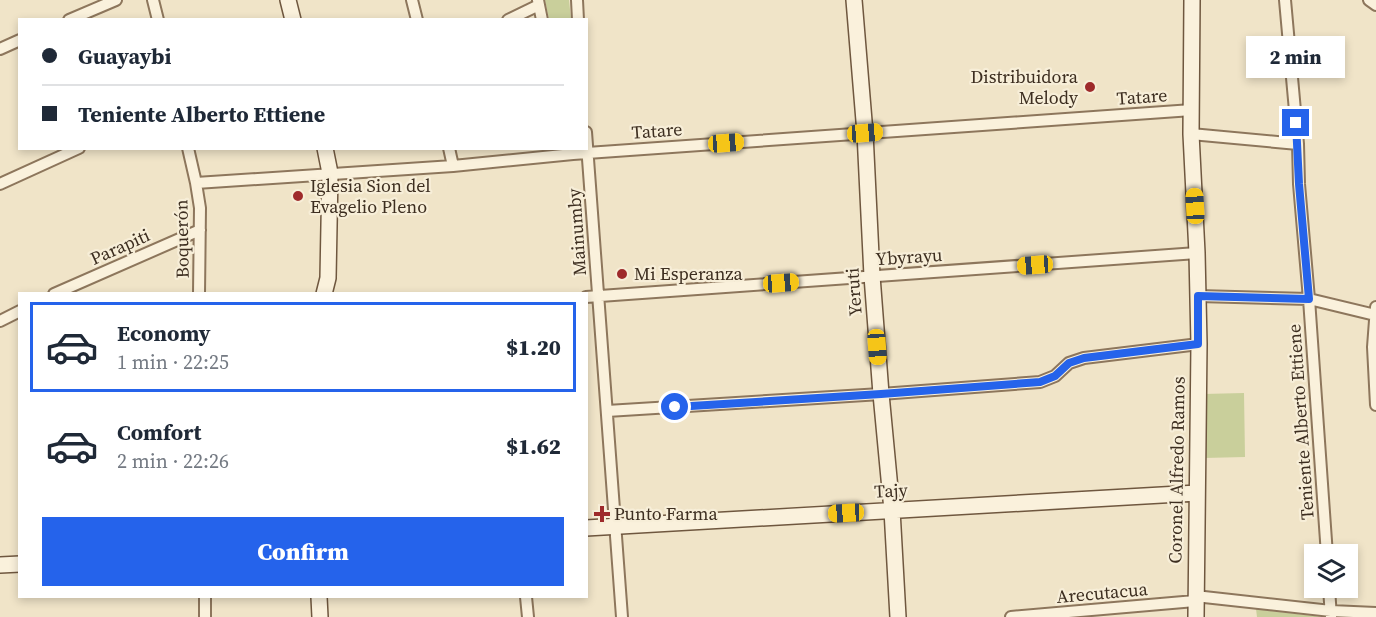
<!DOCTYPE html>
<html lang="en">
<head>
<meta charset="utf-8">
<style>
	:root { --surface:#fff; --page:#f6f6f7; --text:#1f2937; --muted:#747a83; --line:#e0e1e3; --accent:#2563eb }
	body { margin:0; font-family:"Source Serif 4",serif; background:var(--page); color:var(--text); height:100vh; display:flex; flex-direction:column; font-size:22px; white-space:nowrap }
	* { box-sizing:border-box; margin:0 }
	p { font-size:20px; color:var(--muted) }
	.icon { flex:none; width:33px; height:33px; fill:none; stroke:currentColor; stroke-width:2; stroke-linecap:round; stroke-linejoin:round }
	.map { position:relative; flex:1; overflow:hidden }
	.drawer { position:absolute; left:18px; top:292px; width:570px; height:306px; display:flex; flex-direction:column; background:var(--surface); border-radius:0px; box-shadow:0 3px 9px #0003 }
	.drawer>* { flex:none }
	.guide { position:absolute; left:18px; top:18px; width:570px; height:132px; border-radius:0px; box-shadow:0 3px 9px #0003; display:grid; align-content:center; height:132px; padding:0 24px; background:var(--surface) }
	.controls { position:absolute; left:1304px; top:544px; display:grid; gap:12px }
	.controls a { display:grid; place-items:center; width:54px; height:54px; border-radius:0px; background:var(--surface); box-shadow:0 3px 9px #0003; font-size:30px }
	.end { position:absolute; width:27px; height:27px; margin:-14px; border:8px solid #2563eb; background:#fff; box-shadow:0 0 0 3px #fff }
	.from { border-radius:50% }
	.bubble { position:absolute; height:42px; border-radius:0px; background:var(--surface); box-shadow:0 3px 9px #0003; font-size:20px; font-weight:800; line-height:42px; text-align:center }
	.car { position:absolute; width:18px; height:36px; margin:-18px -9px; border-radius:8px; box-shadow:0 0 4px 2px #0007; background:linear-gradient(#f5c518 24%,#345 0 40%,#f5c518 0 76%,#345 0 86%,#f5c518 0) }
	.guide b { display:flex; align-items:center; gap:21px; height:57px; font-size:22px }
	.guide b+b { border-top:2px solid var(--line) }
	.guide i { width:15px; height:15px; background:var(--text) }
	ul { padding:10px 0 0; list-style:none }
	li { display:flex; align-items:center; gap:18px; height:90px; margin:0 12px 9px; padding:0 12px; border:3px solid transparent; border-radius:0px }
	li div { flex:1 }
	li b { display:block; font-size:22px }
	li em { font-style:normal; font-weight:800 }
	li.on { border-color:var(--accent) }
	li>.icon { width:54px; height:54px; stroke-width:1.5 }
	.primary-button { display:flex; gap:12px; margin-top:auto; padding:12px 24px }
	.primary-button a { flex:1; height:69px; border-radius:0px; background:var(--accent); color:#fff; font-size:24px; font-weight:800; line-height:69px; text-align:center }
	.map>svg:first-child { display:block }
</style>
</head>
<body>
<div class="map">
<svg width="1376" height="617" viewBox="0 0 1376 617">
	<rect width="100%" height="100%" fill="#f0e4c8"/>
	<path fill="#c9cf9b" d="M545 0H569L571 19H549Z
		M1244 393 1245 457 1204 458 1203 394Z
		M1256 609 1323 617H1257Z"/>
	<g fill="none" stroke-linecap="round" stroke-linejoin="round">
		<g stroke="#8d765c" stroke-width="14">
			<path id="street" d="M153 0 158 20
				M412 0 417 20
				M538 0 542 20
				M577 0 578 20
				M1285 0 1298 144 1299 184 1309 299 1327 555
				M1369 0 1376 5
				M69 20 116 0
				M508 20 539 5
				M0 49 20 40
				M586 132 622 617
				M1191 134 1298 144
				M188 148 196 183 200 208 199 294
				M449 148 453 166
				M196 183 453 166 573 154 1192 110
				M0 184 79 148
				M54 294 200 230
				M1198 296 1309 299 1375 315
				M586 297 1197 253
				M1376 307 1373 347 1376 405
				M0 321 20 311
				M607 411 881 394 1040 382 1055 376 1069 363 1084 358 1199 344
				M1329 588 1331 617
				M1195 596 1331 611 1376 613
				M205 597V617
				M526 597 528 617
				M1011 617 1195 601"/>
		</g>
		<g stroke="#6f573f" stroke-width="18">
			<path id="secondary" d="M288 0 293 20
				M854 0 865 133 872 276 881 394 892 510 898 617
				M1192 0 1191 134 1197 253 1199 344 1196 617
				M324 294 328 278 330 173 325 148
				M586 528 1197 493
				M0 565 20 564
				M319 597 320 617"/>
		</g>
		<use href="#street" stroke="#faf1dc" stroke-width="10"/>
		<use href="#secondary" stroke="#faf1dc" stroke-width="15"/>
	</g>
	<g fill="none" stroke-linecap="round" stroke-linejoin="round">
		<path stroke="#2563eb" stroke-width="8" d="M675 407 881 394 1040 382 1055 376 1069 363 1084 358 1198 344V296L1309 299 1299 184 1296 123"/>
	</g>
	<g fill="#9e2a2b" stroke="#f7eed8" stroke-width="2">
		<circle cx="1090" cy="87" r="6"/>
		<circle cx="298" cy="196" r="6"/>
		<circle cx="622" cy="274" r="6"/>
		<path d="M599 505h6v6h6v6h-6v6h-6v-6h-6v-6h6z"/>
	</g>
	<g text-anchor="middle" stroke-width="4.5" stroke-linejoin="round" paint-order="stroke">
		<g font-size="18" fill="#3d2e20" stroke="#f7eed8" text-anchor="start">
			<text x="1078" y="83" text-anchor="end">Distribuidora<tspan x="1078" dy="21">Melody</tspan></text>
			<text x="310" y="192">Iglesia Sion del<tspan x="310" dy="21">Evagelio Pleno</tspan></text>
			<text x="634" y="280">Mi Esperanza</text>
			<text x="614" y="520">Punto Farma</text>
		</g>
		<g font-size="18" fill="#3d2e20" stroke="#f7eed8">
			<text transform="translate(1142 97) rotate(-4)" y="6">Tatare</text>
			<text transform="translate(657 131) rotate(-4)" y="6">Tatare</text>
			<text transform="translate(577 232) rotate(-94)" y="6">Mainumby</text>
			<text transform="translate(182 239) rotate(-91)" y="6">Boquerón</text>
			<text transform="translate(120 247) rotate(-24)" y="6">Parapiti</text>
			<text transform="translate(909 257) rotate(-4)" y="6">Ybyrayu</text>
			<text transform="translate(854 292) rotate(-94)" y="6">Yeruti</text>
			<text transform="translate(1301 422) rotate(-94)" y="6">Teniente Alberto Ettiene</text>
			<text transform="translate(1177 470) rotate(-89)" y="6">Coronel Alfredo Ramos</text>
			<text transform="translate(891 491) rotate(-3)" y="6">Tajy</text>
			<text transform="translate(1102 593) rotate(-5)" y="6">Arecutacua</text>
		</g>
	</g>
</svg>
<div class="controls">
<a><svg class="icon" aria-label="layers" viewBox="0 0 24 24"><path d="M12 4l9 5-9 5-9-5zM3 14l9 5 9-5"/></svg></a>
</div>
<i class="end from" style="left:675px;top:407px"></i>
<i class="end" style="left:1296px;top:123px"></i>
<div class="bubble" style="left:1246px;top:36px;width:99px">2 min</div>
<i class="car" style="left:865px;top:133px;rotate:86deg"></i>
<i class="car" style="left:726px;top:143px;rotate:86deg"></i>
<i class="car" style="left:1195px;top:206px;rotate:357deg"></i>
<i class="car" style="left:1035px;top:265px;rotate:266deg"></i>
<i class="car" style="left:781px;top:283px;rotate:86deg"></i>
<i class="car" style="left:877px;top:347px;rotate:176deg"></i>
<i class="car" style="left:846px;top:513px;rotate:267deg"></i>
<div class="guide">
<b><i class="from"></i>Guayaybi</b>
<b><i></i>Teniente Alberto Ettiene</b>
</div>
<section class="drawer">
<ul>
<li class="on"><svg class="icon" aria-label="car" viewBox="0 0 24 24"><path d="M5 17H2v-5l4-1 3-4h7l3 4 3 1v5h-3M9 17h6M6 11h13"/><circle cx="7" cy="17" r="2"/><circle cx="17" cy="17" r="2"/></svg><div><b>Economy</b><p>1 min · 22:25</p></div><em>$1.20</em></li>
<li><svg class="icon" aria-label="car" viewBox="0 0 24 24"><path d="M5 17H2v-5l4-1 3-4h7l3 4 3 1v5h-3M9 17h6M6 11h13"/><circle cx="7" cy="17" r="2"/><circle cx="17" cy="17" r="2"/></svg><div><b>Comfort</b><p>2 min · 22:26</p></div><em>$1.62</em></li>
</ul>
<div class="primary-button"><a>Confirm</a></div>
</section>
</div>
</body>
</html>
